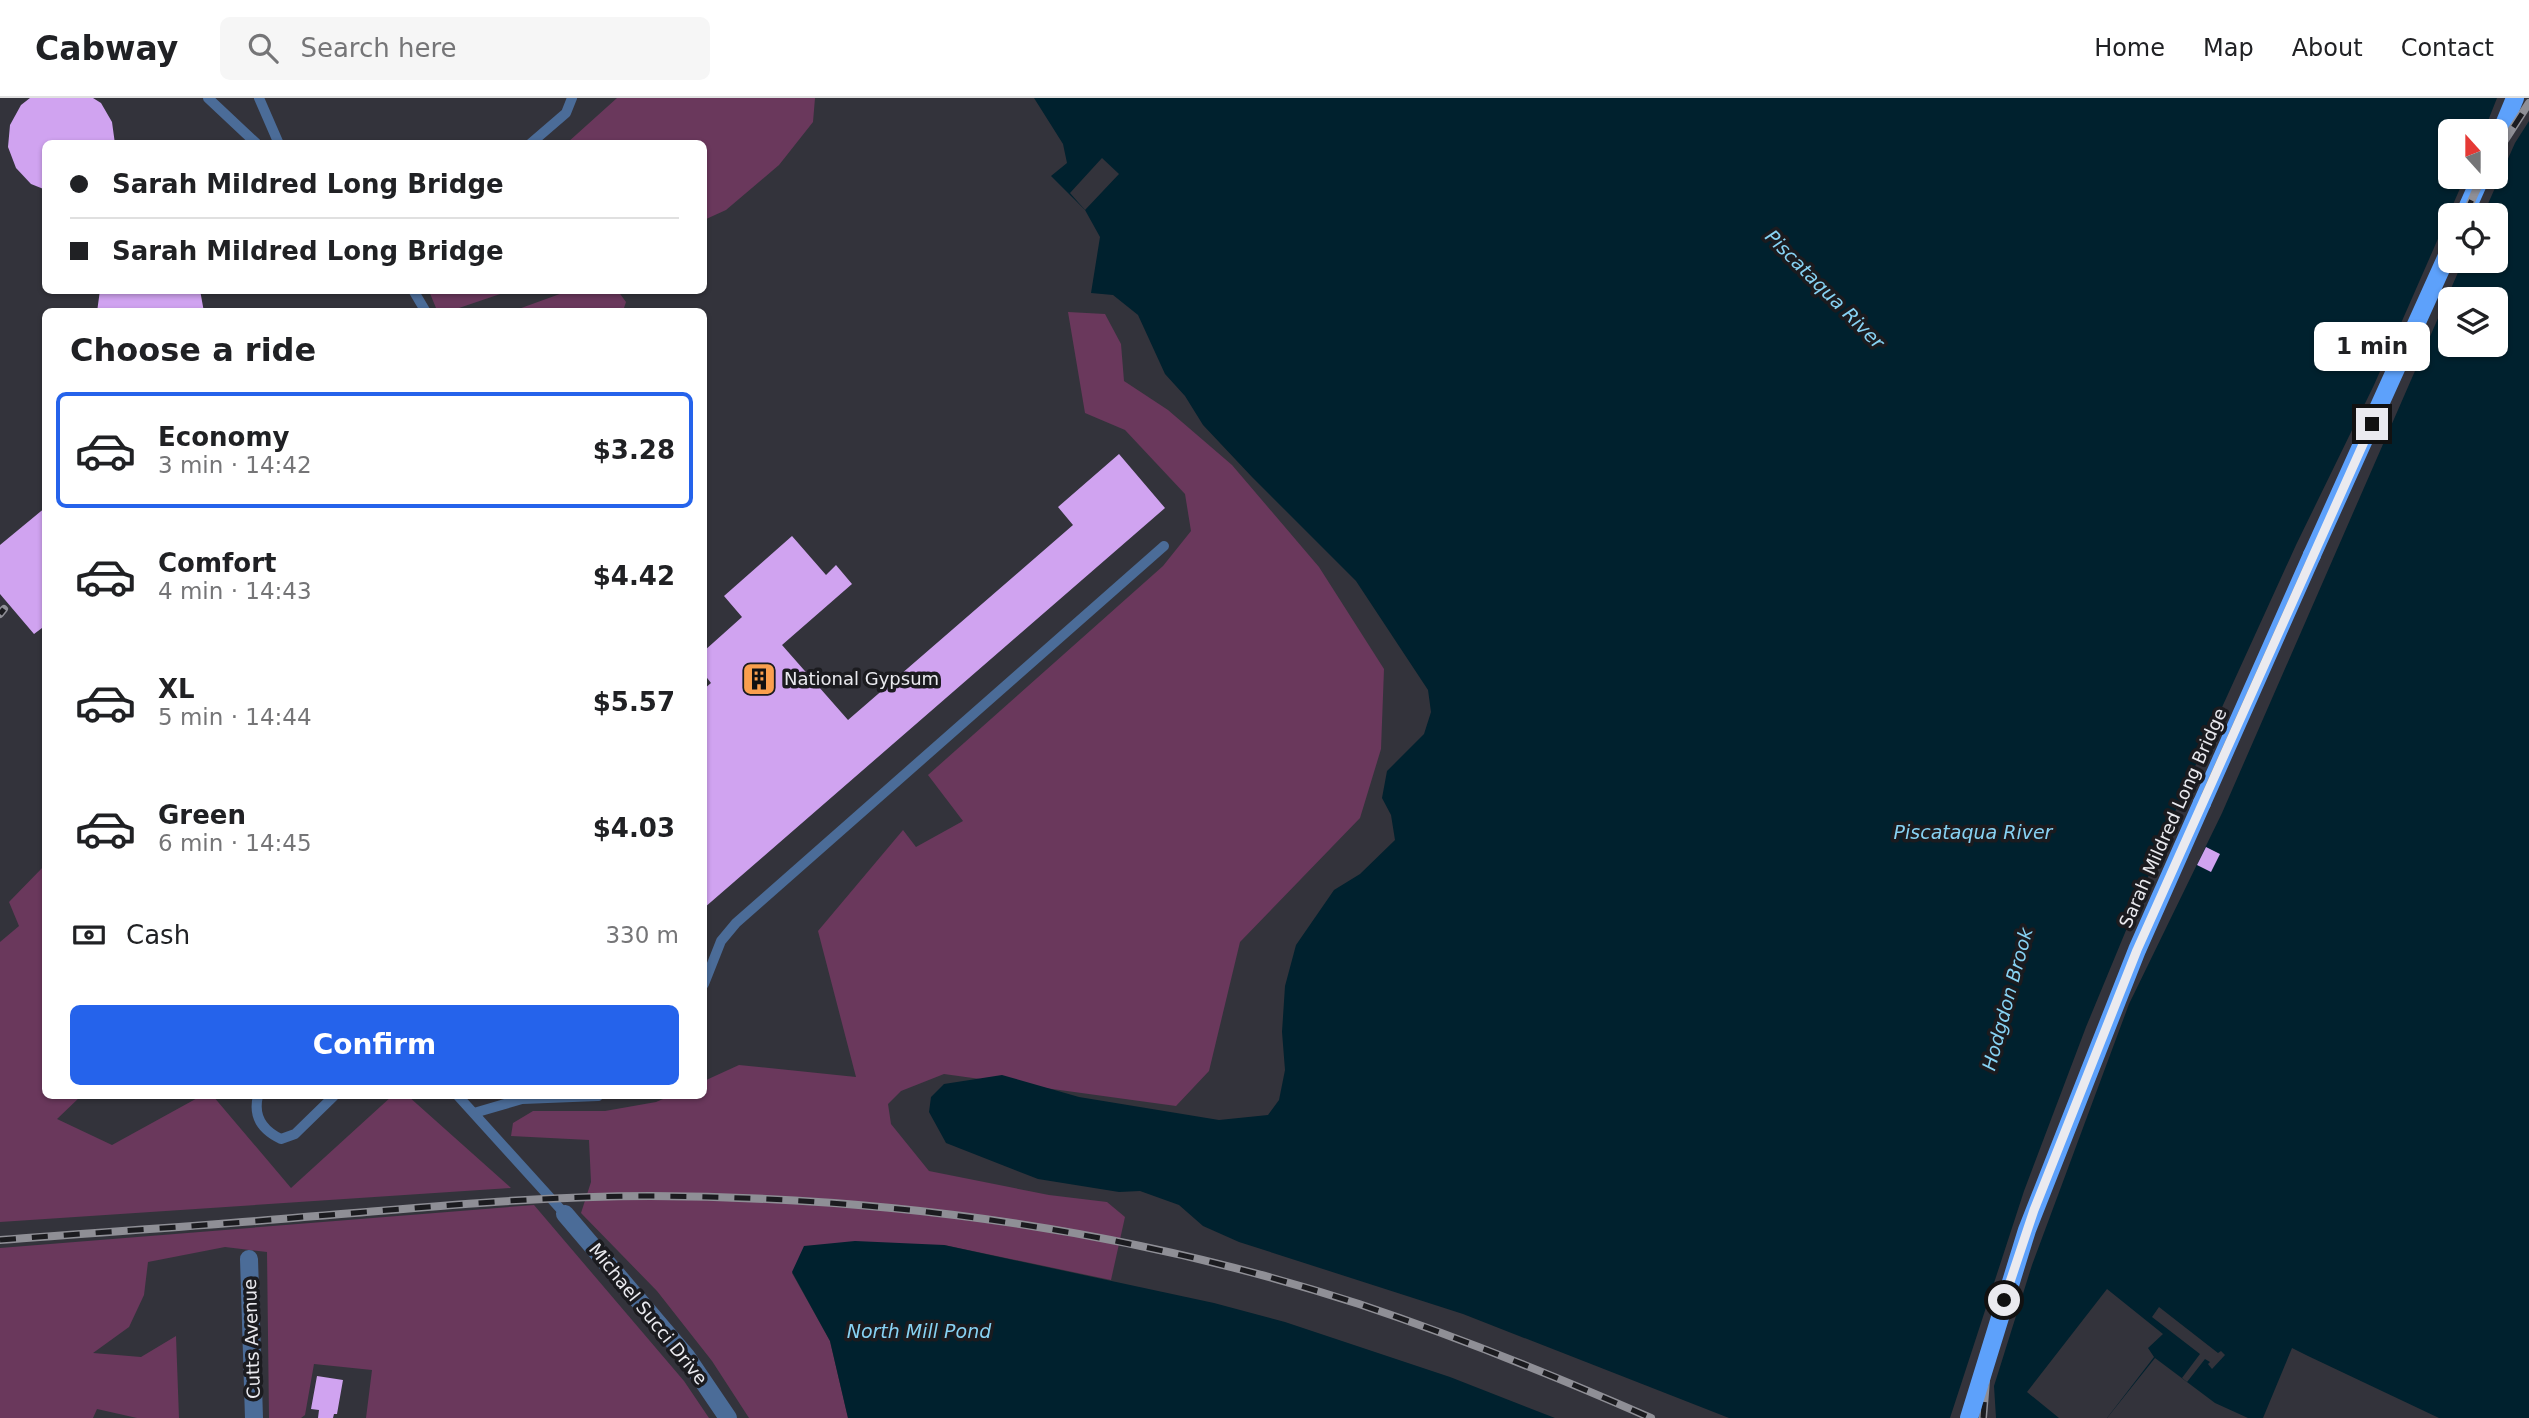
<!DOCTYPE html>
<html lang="en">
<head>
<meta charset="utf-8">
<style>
	:root { --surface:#fff; --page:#f6f6f6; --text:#202124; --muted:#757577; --line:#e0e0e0; --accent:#2563eb }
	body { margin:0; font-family:"DejaVu Sans",sans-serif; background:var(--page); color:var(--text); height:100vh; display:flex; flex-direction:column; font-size:26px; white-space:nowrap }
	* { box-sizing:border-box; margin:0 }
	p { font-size:23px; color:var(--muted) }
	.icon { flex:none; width:38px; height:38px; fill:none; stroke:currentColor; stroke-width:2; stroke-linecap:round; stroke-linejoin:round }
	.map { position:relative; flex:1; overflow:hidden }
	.drawer { position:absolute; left:42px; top:210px; width:665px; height:791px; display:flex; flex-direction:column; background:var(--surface); border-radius:10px; box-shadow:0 2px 5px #0004 }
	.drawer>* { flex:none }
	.hud { position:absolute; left:42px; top:42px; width:665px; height:154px; border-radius:10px; box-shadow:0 2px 5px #0004; display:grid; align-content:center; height:154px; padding:0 28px; background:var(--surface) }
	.needle { width:46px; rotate:339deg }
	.tools { position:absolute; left:2438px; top:21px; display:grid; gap:14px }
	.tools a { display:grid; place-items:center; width:70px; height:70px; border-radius:10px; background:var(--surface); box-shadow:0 2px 5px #0004; font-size:35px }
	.end { position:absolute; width:32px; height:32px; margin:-16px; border:9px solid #eaeaef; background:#111; box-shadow:0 0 0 4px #111 }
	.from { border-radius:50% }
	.bubble { position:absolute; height:49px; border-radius:10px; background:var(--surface); box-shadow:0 2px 5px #0004; font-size:23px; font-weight:800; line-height:49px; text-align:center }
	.hud b { display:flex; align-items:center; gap:24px; height:66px; font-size:26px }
	.hud b+b { border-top:2px solid var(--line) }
	.hud i { width:18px; height:18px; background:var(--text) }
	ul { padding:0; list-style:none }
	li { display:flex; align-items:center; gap:21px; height:116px; margin:0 14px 10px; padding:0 14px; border:4px solid transparent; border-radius:10px }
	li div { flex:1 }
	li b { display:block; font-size:26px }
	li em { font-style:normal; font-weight:800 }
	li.on { border-color:var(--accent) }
	li>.icon { width:63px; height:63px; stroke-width:1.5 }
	h2 { padding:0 28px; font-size:32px; line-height:84px }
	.pay { display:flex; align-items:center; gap:18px; height:77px; padding:0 28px; font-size:26px }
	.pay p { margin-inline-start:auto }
	.button { display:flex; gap:14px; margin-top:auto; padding:14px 28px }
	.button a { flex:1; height:80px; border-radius:10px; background:var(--accent); color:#fff; font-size:28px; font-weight:800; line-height:80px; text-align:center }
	header { display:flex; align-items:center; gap:42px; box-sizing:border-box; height:98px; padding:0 35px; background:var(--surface); border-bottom:2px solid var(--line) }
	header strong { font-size:33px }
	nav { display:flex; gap:38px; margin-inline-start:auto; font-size:24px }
	.search { width:490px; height:63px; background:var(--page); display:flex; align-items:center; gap:18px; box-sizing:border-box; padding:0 24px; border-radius:10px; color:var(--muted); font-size:26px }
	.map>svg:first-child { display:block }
</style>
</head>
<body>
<header>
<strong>Cabway</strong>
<div class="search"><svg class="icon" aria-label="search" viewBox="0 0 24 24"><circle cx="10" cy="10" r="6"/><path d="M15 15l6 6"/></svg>Search here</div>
<nav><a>Home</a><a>Map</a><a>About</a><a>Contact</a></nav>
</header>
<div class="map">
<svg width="2529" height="1320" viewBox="0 0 2529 1320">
	<rect width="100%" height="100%" fill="#33333b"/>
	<path fill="#6a385c" d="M617 0H815L813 24 779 67 726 112 704 122V46L567 45Z
		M429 193H509L459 210H436Z
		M568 193H618L626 204 623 213H513Z
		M1068 214 1105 216 1121 246 1124 283 1168 312 1232 367 1319 469 1384 571 1381 651 1360 720 1240 844 1209 973 1176 1008 944 976 901 993 888 1006 891 1026 929 1073 1049 1097 1107 1104 1125 1119 1111 1182 944 1147 792 1175 830 1243 848 1320H749L712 1263 657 1193 581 1115 591 1084 589 1042 511 1038 513 1025 533 1013H605L656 1004 670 998H704V983L739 967 856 979 818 833 903 732 916 749 963 723 928 677 1163 468 1191 433 1185 396 1125 332 1085 315Z
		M45 767 46 998H81L57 1021 112 1047 201 998H213L291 1090 392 998H408L511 1090 0 1124V844L19 828 9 804Z
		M534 1107 684 1283 709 1320H366L372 1272 314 1266 305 1317 301 1320H269L267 1154 225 1149 148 1164 144 1197 129 1229 93 1255 141 1259 176 1238 179 1320H137L97 1311 93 1320H0V1150Z"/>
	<path fill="#00212e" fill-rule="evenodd" d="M1034 0H2529V1320H2248L2215 1305 2155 1260 2107 1320H1729L1463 1216 1239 1144 1203 1128 1179 1107 1140 1093 1119 1094 1038 1081 946 1045 929 1014 931 999 944 986 1002 977 1079 999 1219 1022 1268 1017 1279 1002 1285 972 1282 934 1285 888 1296 847 1334 792 1360 776 1395 742 1391 717 1382 700 1387 673 1424 636 1431 614 1428 592 1356 483 1252 379 1203 327 1185 298 1165 276 1138 217 1113 197 1091 195 1100 139 1085 112 1051 78 1067 65 1063 46ZM2450 33H2496V79H2450ZM2450 117H2496V163H2450ZM2450 201H2496V247H2450Z
		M855 1143 944 1147 1214 1205 1285 1224 1450 1279 1555 1320H848L830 1243 792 1174 804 1148Z"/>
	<path fill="#33333b" d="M2497 0H2529V23L2515 45 2483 117H2450V163H2463L2222 715 2129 906 2032 1167 1994 1288 1996 1320H1950L2024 1093 2086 929 2182 697 2296 447 2374 287 2465 79H2496V33H2484Z
		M1102 60 1119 76 1085 112 1070 95Z
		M2107 1191 2163 1236 2148 1250 2154 1259 2107 1320H2059L2027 1294Z
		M2159 1209 2218 1255 2221 1253 2225 1257 2212 1271 2208 1266 2210 1264 2205 1261 2187 1284 2182 1280 2200 1256 2152 1219Z
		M2292 1250 2308 1258 2439 1320H2263Z"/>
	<path fill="#d0a3f0" d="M30 0H93L101 5 112 24 115 46H46V92L31 86 16 70 8 49 10 27 21 7Z
		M100 192H200L204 214H97Z
		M1119 356 1165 410 704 810V591L711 585 704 576V553L742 519 724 498 792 438 826 477 836 467 852 486 782 547 848 622 1073 427 1058 409Z
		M46 409V527L34 536 0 496V447Z
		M2206 749 2220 756 2211 774 2197 767Z
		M317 1278 343 1282 337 1316H334L333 1320H318L319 1312 311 1311Z"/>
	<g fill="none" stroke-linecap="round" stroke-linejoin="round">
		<path stroke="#4b6c98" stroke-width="10" d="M208 0 257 46
			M259 0 279 46
			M530 46 566 15 572 0
			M413 192 426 214
			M704 886 721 843 736 825 1164 448
			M258 998C253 1018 262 1032 281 1041L295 1036 334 998
			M458 998 565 1116
			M474 1015 522 1001 598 998"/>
		<path stroke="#4b6c98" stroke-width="18" d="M565 1116 686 1258 728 1320
			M249 1161 254 1320"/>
		<path stroke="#5da1fb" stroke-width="18" d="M2496 46 2515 0
			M2464 117 2481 79
			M2202 705 2312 457"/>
		<g stroke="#8f8f96" stroke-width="8">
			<path id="rail" d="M2496 56 2529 5
				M2465 117 2482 79
				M0 516 4 511
				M0 1142C101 1134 203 1128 304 1119 419 1110 535 1098 650 1098 889 1099 1131 1132 1359 1206 1458 1239 1555 1278 1651 1320
				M1983 1320 1987 1270 2026 1134 2135 854 2450 151"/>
		</g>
		<use href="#rail" stroke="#1b1b1f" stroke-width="5" stroke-dasharray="16" stroke-linecap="butt"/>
		<path stroke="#5da1fb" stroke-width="18" d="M2312 457 2450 151
			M1969 1320 2027 1132 2137 852 2202 705"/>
	</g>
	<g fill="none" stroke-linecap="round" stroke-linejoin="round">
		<path stroke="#eaeaef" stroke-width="9" d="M2004 1202 2034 1112 2137 852 2372 326"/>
	</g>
	<defs>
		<g id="building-square" transform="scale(1.75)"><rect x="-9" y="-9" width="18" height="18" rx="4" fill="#fa9f4e" stroke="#1b1b1f"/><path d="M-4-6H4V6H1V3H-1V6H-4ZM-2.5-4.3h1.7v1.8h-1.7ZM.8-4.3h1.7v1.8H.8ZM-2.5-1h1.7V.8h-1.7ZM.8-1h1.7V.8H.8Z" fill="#111"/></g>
	</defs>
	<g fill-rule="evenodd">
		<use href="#building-square" x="759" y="581"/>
	</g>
	<g text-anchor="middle" stroke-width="7" stroke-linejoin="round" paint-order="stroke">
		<g font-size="18" fill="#eaeaef" stroke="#1b1b1f" text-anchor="start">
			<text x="784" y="587">National Gypsum</text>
		</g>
		<g font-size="18" fill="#eaeaef" stroke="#1b1b1f">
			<text transform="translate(2173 720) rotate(-66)" y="6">Sarah Mildred Long Bridge</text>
			<text transform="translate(648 1216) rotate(51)" y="6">Michael Succi Drive</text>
			<text transform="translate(252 1241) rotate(-92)" y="6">Cutts Avenue</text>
		</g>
		<g font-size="19" font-style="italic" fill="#87d2f3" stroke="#1b1b1f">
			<text transform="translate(1825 191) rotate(45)" y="7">Piscataqua River</text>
			<text x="1973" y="741">Piscataqua River</text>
			<text transform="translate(2007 901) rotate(-75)" y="7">Hodgdon Brook</text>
			<text x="919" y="1240">North Mill Pond</text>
		</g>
	</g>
</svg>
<div class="tools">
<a><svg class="needle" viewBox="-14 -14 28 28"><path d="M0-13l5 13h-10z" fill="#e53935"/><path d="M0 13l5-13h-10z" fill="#757577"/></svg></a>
<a><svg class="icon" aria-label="locate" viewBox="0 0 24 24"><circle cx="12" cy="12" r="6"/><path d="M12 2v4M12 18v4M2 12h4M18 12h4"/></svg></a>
<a><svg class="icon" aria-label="layers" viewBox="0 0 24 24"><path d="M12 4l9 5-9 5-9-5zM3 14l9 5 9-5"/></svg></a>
</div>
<i class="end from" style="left:2004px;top:1202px"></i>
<i class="end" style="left:2372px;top:326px"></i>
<div class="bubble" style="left:2314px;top:224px;width:116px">1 min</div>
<div class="hud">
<b><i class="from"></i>Sarah Mildred Long Bridge</b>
<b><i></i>Sarah Mildred Long Bridge</b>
</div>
<section class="drawer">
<h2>Choose a ride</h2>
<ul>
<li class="on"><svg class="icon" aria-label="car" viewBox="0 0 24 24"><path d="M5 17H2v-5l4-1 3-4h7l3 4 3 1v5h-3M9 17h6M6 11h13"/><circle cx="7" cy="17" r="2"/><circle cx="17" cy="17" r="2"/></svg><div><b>Economy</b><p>3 min · 14:42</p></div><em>$3.28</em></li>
<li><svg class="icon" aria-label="car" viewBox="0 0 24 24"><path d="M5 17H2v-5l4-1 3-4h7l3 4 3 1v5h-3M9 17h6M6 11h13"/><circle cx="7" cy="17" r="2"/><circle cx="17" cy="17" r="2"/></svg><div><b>Comfort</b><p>4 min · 14:43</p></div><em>$4.42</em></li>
<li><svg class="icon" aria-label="car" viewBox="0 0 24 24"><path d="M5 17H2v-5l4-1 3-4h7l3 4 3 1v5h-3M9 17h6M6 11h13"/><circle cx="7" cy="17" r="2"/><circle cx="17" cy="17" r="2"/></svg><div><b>XL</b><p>5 min · 14:44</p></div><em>$5.57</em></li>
<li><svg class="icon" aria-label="car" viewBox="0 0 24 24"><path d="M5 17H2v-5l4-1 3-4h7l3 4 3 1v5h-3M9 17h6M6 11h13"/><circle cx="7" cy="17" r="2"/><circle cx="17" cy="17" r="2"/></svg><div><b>Green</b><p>6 min · 14:45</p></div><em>$4.03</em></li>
</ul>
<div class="pay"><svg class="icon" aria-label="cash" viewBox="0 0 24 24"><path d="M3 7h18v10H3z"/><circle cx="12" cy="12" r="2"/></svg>Cash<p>330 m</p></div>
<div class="button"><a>Confirm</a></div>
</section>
</div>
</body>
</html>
